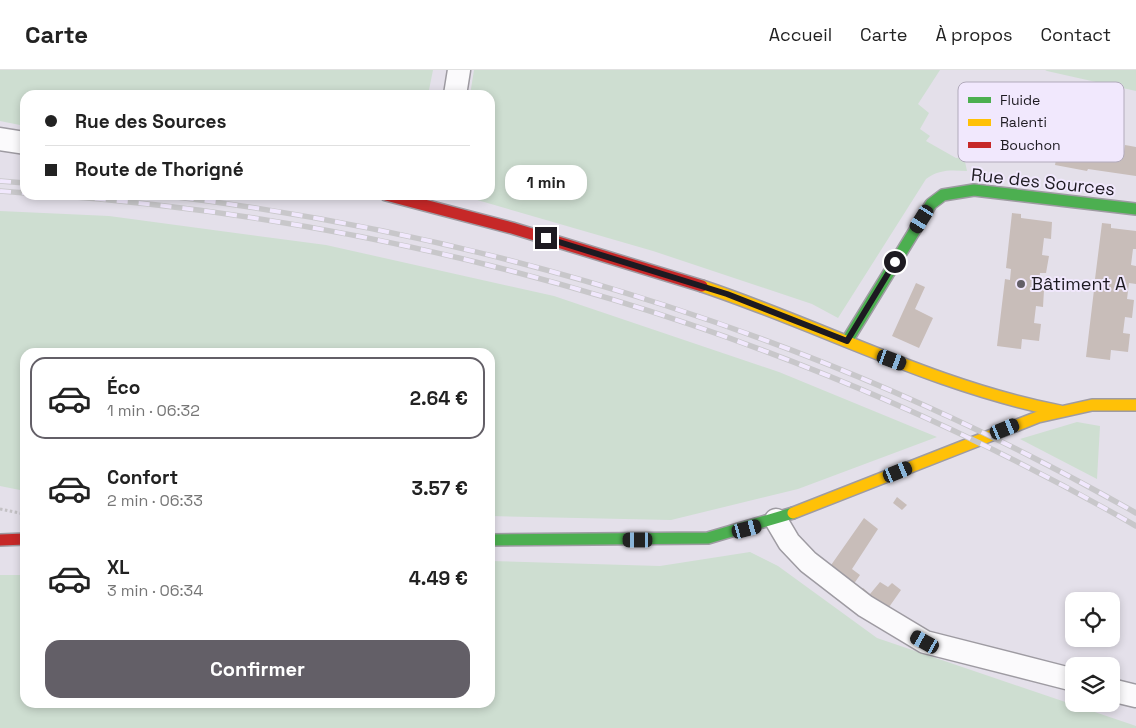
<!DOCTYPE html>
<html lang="fr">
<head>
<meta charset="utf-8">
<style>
	:root { --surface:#fff; --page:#f2f2f2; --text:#222; --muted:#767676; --line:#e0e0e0; --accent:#635f67 }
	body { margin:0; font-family:"Space Grotesk",sans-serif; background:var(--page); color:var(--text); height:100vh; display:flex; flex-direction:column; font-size:19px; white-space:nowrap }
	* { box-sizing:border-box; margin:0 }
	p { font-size:16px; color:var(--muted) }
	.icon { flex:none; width:28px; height:28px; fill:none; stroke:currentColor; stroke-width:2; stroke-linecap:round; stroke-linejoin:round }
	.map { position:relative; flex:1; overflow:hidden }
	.side { position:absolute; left:20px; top:278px; width:475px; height:360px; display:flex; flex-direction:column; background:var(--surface); border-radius:15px; box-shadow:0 2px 8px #0003 }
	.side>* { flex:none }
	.hud { position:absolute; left:20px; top:20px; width:475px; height:110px; border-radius:15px; box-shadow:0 2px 8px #0003; display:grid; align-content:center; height:110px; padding:0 25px; background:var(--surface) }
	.controls { position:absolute; left:1065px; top:522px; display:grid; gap:10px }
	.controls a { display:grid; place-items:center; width:55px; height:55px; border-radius:10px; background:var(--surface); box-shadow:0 2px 8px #0003; font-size:25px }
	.end { position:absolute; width:22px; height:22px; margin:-11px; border:6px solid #1d1a21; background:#fff; box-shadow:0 0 0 2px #fff }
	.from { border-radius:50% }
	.bubble { position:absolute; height:35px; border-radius:15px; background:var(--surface); box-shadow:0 2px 8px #0003; font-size:16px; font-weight:700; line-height:35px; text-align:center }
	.car { position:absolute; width:15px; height:30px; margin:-15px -8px; border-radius:6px; box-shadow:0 0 4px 1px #0007; background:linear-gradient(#222 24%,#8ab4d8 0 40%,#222 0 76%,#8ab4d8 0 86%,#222 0) }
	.hud b { display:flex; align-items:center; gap:18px; height:48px; font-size:19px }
	.hud b+b { border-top:1px solid var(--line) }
	.hud i { width:12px; height:12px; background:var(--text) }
	ul { padding:9px 0 0; list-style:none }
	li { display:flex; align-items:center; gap:15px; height:82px; margin:0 10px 8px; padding:0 15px; border:2px solid transparent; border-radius:15px }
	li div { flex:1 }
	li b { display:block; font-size:19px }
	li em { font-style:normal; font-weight:700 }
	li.current { border-color:var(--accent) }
	li>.icon { width:45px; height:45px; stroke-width:1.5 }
	.cta { display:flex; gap:10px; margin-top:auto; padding:10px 25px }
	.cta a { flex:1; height:58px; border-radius:15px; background:var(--accent); color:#fff; font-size:20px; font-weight:700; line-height:58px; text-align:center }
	header { display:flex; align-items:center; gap:30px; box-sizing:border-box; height:70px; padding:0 25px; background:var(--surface); border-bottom:1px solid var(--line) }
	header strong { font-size:24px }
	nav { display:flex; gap:28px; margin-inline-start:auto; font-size:18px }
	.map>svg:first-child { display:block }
</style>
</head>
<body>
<header>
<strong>Carte</strong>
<nav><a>Accueil</a><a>Carte</a><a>À propos</a><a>Contact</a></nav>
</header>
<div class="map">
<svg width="1136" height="658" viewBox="0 0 1136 658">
	<rect width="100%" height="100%" fill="#e4e0ea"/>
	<path fill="#ceded1" d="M0 0H433L428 25H25V56L0 51Z
		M474 0H940L918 34 929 43 920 59 930 66 926 71 956 88 964 87 967 101C951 100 939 99 926 109L838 248 812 234 653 181 460 125H490V25H470Z
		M1045 0H1136V21L1047 1Z
		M0 141 109 146 326 175 554 226 779 302 937 367 798 419 671 450 490 446V282H25V421L0 416Z
		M1077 352 1100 356 1097 409 1020 369Z
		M750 482 778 496 877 568 1136 656V658H0V505H25V632H490V491L660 496Z"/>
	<path fill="#c8bdb9" d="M1060 68 1078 71 1076 82 1090 85 1093 71 1111 75 1109 86 1123 88 1125 75 1136 77V106L1088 99 1087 101 1055 95Z
		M1012 143 1021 144V148L1052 152 1051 169 1044 168 1042 185 1049 186 1046 203H1040L1038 219 1044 220 1043 237 1036 236 1034 253 1041 254 1039 271 1022 269 1021 279 997 276 1005 209 1010 210 1011 199 1006 198Z
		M1102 153 1111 154V158L1136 161V179H1133L1131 195 1136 196V214L1129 213 1127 229 1134 230 1132 248 1125 247 1123 263 1130 264 1128 282 1111 280 1110 290 1086 287 1094 220 1099 221 1101 209H1095Z
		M916 213 925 217 915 239 933 248 919 278 892 266Z
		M897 427 907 435 902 440 893 433Z
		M864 448 878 459 852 499 860 505 853 515 829 498Z
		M880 512 888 517 892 513 901 520 887 540 861 520 863 518 870 524Z"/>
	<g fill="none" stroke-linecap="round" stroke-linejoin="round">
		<g stroke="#9e9ba2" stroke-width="25">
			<path id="street" d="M455 25 459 0
				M0 69 25 73
				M776 450 789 472 808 492 865 536 925 572 1074 610
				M1111 620 1136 626"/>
		</g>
		<g stroke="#9e9ba2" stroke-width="14">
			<path id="fast" d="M847 271 931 134 943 125 974 120 1136 139
				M490 470 708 468 793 443"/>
		</g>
		<g stroke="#9e9ba2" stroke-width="14">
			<path id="slow" d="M702 216C822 256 935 317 1060 341
				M793 443 1038 347 1092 335H1136"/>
		</g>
		<g stroke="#9e9ba2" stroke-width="14">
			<path id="jam" d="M386 125 512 158 702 216
				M0 470 25 469"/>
		</g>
		<path stroke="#c3c1c4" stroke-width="3" stroke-dasharray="2.5 2.5" stroke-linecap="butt" d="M0 439 24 444"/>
		<use href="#street" stroke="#fbfafc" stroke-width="22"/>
		<use href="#fast" stroke="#4caf50" stroke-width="11"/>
		<use href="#slow" stroke="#ffc107" stroke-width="11"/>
		<use href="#jam" stroke="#c62828" stroke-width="11"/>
		<g stroke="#c8c7ca" stroke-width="5.5">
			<path id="rail" d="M0 111 25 113
				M0 121 25 123
				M51 125C432 153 805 265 1136 456
				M161 125C504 166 836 272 1136 443"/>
		</g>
		<use href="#rail" stroke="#f1e8fd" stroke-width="4" stroke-dasharray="11" stroke-linecap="butt"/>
	</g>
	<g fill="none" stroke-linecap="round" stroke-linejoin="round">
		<path stroke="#1d1a21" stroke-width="6" d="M546 168 727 224 847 271 895 192"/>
	</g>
	<circle fill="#635f67" stroke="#f1e8fd" stroke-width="2" cx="1021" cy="214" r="5"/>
	<g text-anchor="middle" stroke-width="4" stroke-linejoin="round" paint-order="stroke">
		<g font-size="18" fill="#1d1a21" stroke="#f1e8fd">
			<text transform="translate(1043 112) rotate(6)" y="6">Rue des Sources</text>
		</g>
		<g font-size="18" fill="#1d1a21" stroke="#f1e8fd" text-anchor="start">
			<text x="1031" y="220">Bâtiment A</text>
		</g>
	</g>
	<rect x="958" y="12" width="166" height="80" rx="8" fill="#f1e8fd" stroke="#b1aabb" stroke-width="1"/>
	<rect x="968" y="27" width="23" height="6" fill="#4caf50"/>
	<rect x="968" y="49" width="23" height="7" fill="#ffc107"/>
	<rect x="968" y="72" width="23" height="6" fill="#c62828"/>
	<g font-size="14" fill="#1d1a21">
		<text x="1000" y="35">Fluide</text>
		<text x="1000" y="57">Ralenti</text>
		<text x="1000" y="80">Bouchon</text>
	</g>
</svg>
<div class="controls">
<a><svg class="icon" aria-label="locate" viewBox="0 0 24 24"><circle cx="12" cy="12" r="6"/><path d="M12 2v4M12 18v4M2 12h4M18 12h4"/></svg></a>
<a><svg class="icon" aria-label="layers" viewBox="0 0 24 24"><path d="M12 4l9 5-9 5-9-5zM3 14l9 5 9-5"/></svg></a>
</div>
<i class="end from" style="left:895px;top:192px"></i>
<i class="end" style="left:546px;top:168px"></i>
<div class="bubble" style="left:505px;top:95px;width:82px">1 min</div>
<i class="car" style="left:922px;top:149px;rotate:212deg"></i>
<i class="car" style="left:892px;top:290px;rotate:110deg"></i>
<i class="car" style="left:1005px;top:359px;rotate:68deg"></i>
<i class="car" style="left:898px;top:402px;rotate:68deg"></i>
<i class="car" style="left:747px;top:459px;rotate:75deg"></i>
<i class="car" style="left:638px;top:470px;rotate:270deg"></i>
<i class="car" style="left:925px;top:572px;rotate:299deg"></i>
<div class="hud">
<b><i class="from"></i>Rue des Sources</b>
<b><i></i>Route de Thorigné</b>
</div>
<section class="side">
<ul>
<li class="current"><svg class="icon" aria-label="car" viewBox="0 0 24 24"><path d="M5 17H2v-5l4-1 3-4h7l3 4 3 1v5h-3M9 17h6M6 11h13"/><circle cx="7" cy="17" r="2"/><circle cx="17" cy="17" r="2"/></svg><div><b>Éco</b><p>1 min · 06:32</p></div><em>2.64 €</em></li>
<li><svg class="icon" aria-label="car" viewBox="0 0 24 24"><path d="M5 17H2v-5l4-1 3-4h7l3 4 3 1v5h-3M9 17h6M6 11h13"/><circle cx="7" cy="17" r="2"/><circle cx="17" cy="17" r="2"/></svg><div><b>Confort</b><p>2 min · 06:33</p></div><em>3.57 €</em></li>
<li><svg class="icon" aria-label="car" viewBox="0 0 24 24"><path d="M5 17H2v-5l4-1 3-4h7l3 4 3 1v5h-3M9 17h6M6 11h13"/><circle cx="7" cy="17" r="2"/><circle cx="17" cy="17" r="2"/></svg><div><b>XL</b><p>3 min · 06:34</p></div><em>4.49 €</em></li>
</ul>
<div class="cta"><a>Confirmer</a></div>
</section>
</div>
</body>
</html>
